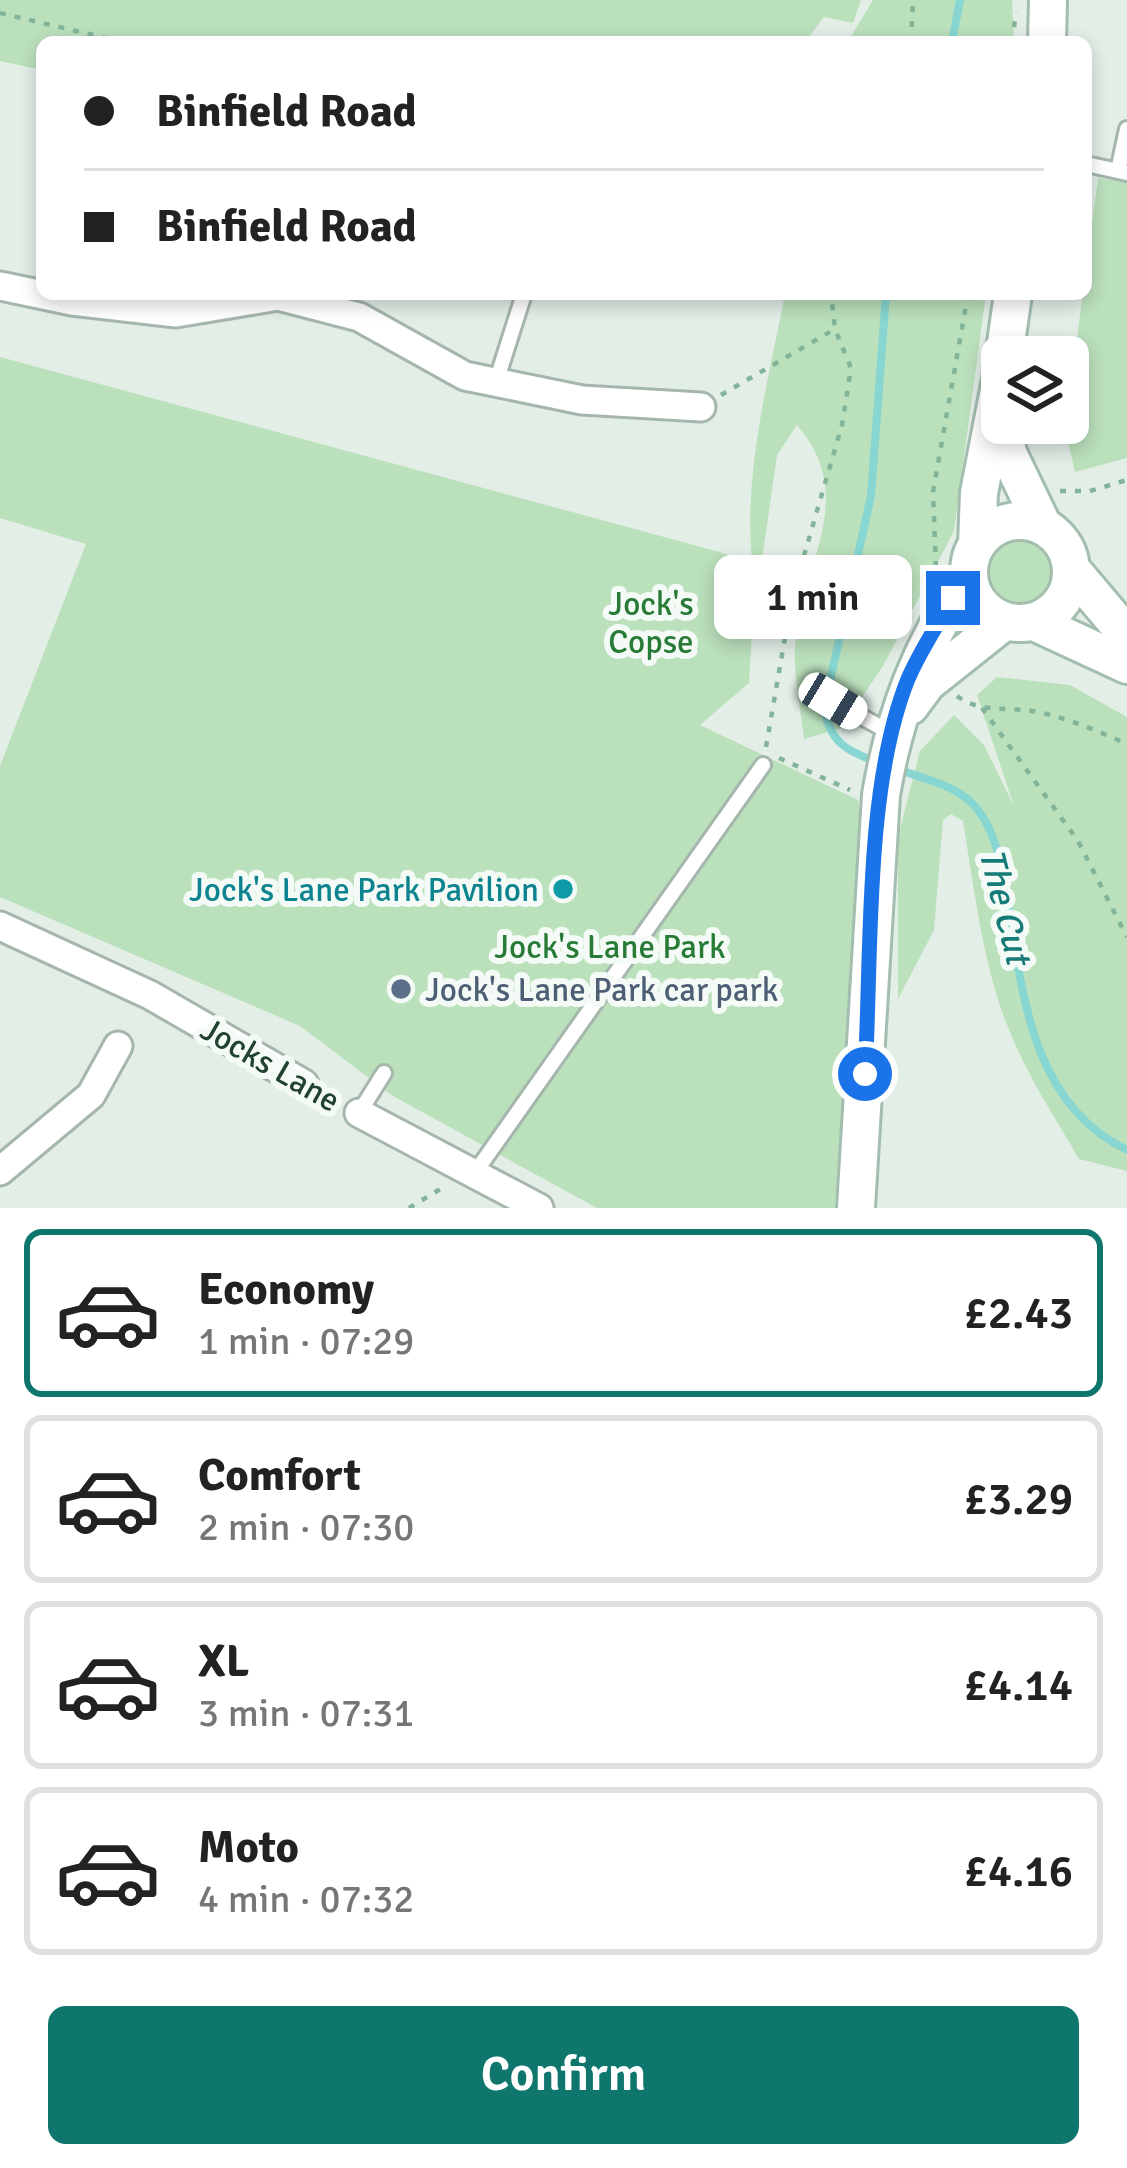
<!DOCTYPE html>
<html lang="en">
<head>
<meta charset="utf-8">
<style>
	:root { --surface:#fff; --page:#f2f2f2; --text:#222; --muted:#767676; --line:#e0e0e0; --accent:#0f766e }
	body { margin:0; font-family:Signika,sans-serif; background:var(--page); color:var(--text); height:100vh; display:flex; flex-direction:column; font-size:45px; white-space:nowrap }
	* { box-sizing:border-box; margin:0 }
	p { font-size:39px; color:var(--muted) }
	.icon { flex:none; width:66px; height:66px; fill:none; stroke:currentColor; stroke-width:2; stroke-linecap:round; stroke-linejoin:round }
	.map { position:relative; height:1208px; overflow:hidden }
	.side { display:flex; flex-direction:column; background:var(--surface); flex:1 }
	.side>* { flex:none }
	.hud { position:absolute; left:36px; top:36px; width:1056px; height:264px; border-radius:18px; box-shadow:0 6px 18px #0003; display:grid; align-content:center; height:264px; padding:0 48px; background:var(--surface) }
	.tools { position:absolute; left:981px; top:336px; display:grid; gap:24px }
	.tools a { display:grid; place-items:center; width:108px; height:108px; border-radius:18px; background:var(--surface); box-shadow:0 6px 18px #0003; font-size:60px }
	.end { position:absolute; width:54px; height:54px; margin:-27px; border:15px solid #1a73e8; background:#fff; box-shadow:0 0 0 6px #fff }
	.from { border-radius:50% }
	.bubble { position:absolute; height:84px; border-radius:18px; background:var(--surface); box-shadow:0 6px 18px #0003; font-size:39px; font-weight:600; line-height:84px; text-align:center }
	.car { position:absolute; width:36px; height:72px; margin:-36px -18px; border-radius:15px; box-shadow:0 0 9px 3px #0007; background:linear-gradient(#fff 24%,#345 0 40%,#fff 0 76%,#345 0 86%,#fff 0) }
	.hud b { display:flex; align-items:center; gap:42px; height:114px; font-size:45px }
	.hud b+b { border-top:3px solid var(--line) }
	.hud i { width:30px; height:30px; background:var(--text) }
	ul { padding:21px 0 0; list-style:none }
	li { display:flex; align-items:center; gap:36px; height:168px; margin:0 24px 18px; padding:0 24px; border:6px solid var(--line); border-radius:18px }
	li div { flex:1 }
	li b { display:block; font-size:45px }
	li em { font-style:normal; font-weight:600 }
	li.on { border-color:var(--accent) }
	li>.icon { width:108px; height:108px; stroke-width:1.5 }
	.button { display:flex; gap:24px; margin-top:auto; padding:24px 48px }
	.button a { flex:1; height:138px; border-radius:18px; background:var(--accent); color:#fff; font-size:48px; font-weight:600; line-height:138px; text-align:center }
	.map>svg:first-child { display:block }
</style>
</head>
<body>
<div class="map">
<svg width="1127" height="1208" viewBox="0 0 1127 1208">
	<rect width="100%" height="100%" fill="#e3eee7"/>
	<path fill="#bbe0bc" d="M0 0H861L853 23 824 17 805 42H42V70L0 61Z
		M873 0H1012L1014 42H818L819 37 850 38Z
		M1098 178 1127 182V458L1075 472 1065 429Z
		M785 294H986L954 531 883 666 841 728 804 739C801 709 793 675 795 646 801 563 860 499 797 425L777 455 757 595C737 495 766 392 785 294Z
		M0 357 727 554 753 614 749 683 700 725 858 800 863 828 835 1208H597L393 1096 300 1026 0 897V766L86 544 0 518Z
		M980 572a37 37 0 1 1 74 0a37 37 0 1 1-74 0Z
		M997 677 1070 685 1127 717V1171L1079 1159C1056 1119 1030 1080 1012 1037 983 970 975 892 963 821L951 814 943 820 934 930 898 999V837L920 751 954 715 984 745 1014 806 977 695Z"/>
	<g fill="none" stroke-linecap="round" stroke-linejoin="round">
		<path stroke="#87d6d1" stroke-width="8" d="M952 42 960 0
			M877 762C846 751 830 742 824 708L871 496 886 294
			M897 769C924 779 959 785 978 810 998 836 1003 874 1008 905 1023 997 1033 1105 1127 1150"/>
		<g stroke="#a5b7ad" stroke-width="20">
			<path id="lane" d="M1086 164 1127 173
				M1118 171 1127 129
				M496 382 524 294
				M833 701 891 733
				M359 1113 384 1073
				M474 1174 763 765"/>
		</g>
		<g stroke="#a5b7ad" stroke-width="33">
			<path id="street" d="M0 286 72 301 176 313 278 296 359 317 465 376 582 400 701 407
				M0 926 150 995 304 1084
				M359 1113 539 1208
				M0 1171 91 1095 118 1046"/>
		</g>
		<g stroke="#a3bdaf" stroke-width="42">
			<path id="secondary" d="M1047 42 1048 0
				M1004 357 1013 294
				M1002 423 1008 453 1043 526
				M969 572a51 51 0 1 1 102 0a51 51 0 1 1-102 0Z
				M977 544 979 493 1002 374
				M1072 570 1127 635
				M1034 622 1127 665
				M910 706 927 683 1005 621
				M856 1208 881 795C895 712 921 645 969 575"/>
		</g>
		<path stroke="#81b499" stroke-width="4.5" stroke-dasharray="6 9" stroke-linecap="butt" d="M0 13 123 42
			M911 42 913 0
			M1012 42 1016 12
			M721 395 835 329
			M1060 491H1090L1127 480
			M936 567 933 492 968 294
			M957 696C981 714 1010 706 1038 712 1070 719 1098 731 1127 744
			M982 708 1078 841 1127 937
			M766 747 792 597 842 425 851 368 835 329 831 294
			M779 758 850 790
			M409 1208 447 1185"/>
		<use href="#lane" stroke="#fff" stroke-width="14"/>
		<use href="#street" stroke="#fff" stroke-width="27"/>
		<use href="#secondary" stroke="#fff" stroke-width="36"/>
	</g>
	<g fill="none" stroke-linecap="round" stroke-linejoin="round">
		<path stroke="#1a73e8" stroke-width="15" d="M865 1074C872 955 864 788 908 679 920 651 938 624 953 598"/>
	</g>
	<circle fill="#0f9aa8" stroke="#f4faf6" stroke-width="4.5" cx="563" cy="889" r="12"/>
	<circle fill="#5c6f8a" stroke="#f4faf6" stroke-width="4.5" cx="401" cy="989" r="12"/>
	<g text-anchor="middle" stroke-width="12" stroke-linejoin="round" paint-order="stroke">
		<g font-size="33" fill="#287b36" stroke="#f4faf6">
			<text x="651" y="615">Jock's<tspan x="651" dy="38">Copse</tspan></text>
			<text x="610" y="958">Jock's Lane Park</text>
		</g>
		<g font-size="33" fill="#0d838f" stroke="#f4faf6" text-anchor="end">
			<text x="539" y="901">Jock's Lane Park Pavilion</text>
		</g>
		<g font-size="33" fill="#4e5e75" stroke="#f4faf6" text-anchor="start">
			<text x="425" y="1001">Jock's Lane Park car park</text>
		</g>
		<g font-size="33" fill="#214131" stroke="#f4faf6">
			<text transform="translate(271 1064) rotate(30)" y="12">Jocks Lane</text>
		</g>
		<g font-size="36" font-style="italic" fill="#167b77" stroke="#f4faf6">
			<text transform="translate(1006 906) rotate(76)" y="13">The Cut</text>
		</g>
	</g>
</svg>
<div class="tools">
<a><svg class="icon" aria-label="layers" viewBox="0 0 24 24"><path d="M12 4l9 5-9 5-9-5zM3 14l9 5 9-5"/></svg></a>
</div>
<i class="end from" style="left:865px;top:1074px"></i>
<i class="end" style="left:953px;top:598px"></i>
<div class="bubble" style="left:714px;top:555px;width:198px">1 min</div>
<i class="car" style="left:833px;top:701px;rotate:121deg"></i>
<div class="hud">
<b><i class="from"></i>Binfield Road</b>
<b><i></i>Binfield Road</b>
</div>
</div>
<section class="side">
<ul>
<li class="on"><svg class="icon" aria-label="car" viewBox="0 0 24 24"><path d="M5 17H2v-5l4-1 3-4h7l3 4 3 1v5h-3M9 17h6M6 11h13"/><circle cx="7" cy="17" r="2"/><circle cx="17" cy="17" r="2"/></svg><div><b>Economy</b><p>1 min · 07:29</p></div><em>£2.43</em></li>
<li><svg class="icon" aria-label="car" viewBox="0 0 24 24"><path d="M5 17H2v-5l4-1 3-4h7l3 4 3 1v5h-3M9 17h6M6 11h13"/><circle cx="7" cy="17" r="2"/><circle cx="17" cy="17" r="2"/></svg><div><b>Comfort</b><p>2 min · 07:30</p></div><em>£3.29</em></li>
<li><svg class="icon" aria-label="car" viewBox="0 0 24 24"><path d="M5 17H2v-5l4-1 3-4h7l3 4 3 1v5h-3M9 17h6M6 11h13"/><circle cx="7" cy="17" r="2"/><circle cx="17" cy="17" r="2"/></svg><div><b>XL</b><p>3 min · 07:31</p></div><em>£4.14</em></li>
<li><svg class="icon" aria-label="car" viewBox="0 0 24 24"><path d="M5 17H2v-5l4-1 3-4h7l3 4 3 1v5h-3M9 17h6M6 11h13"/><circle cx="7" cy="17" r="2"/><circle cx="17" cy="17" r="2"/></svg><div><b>Moto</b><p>4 min · 07:32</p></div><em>£4.16</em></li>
</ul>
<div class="button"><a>Confirm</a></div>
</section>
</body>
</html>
